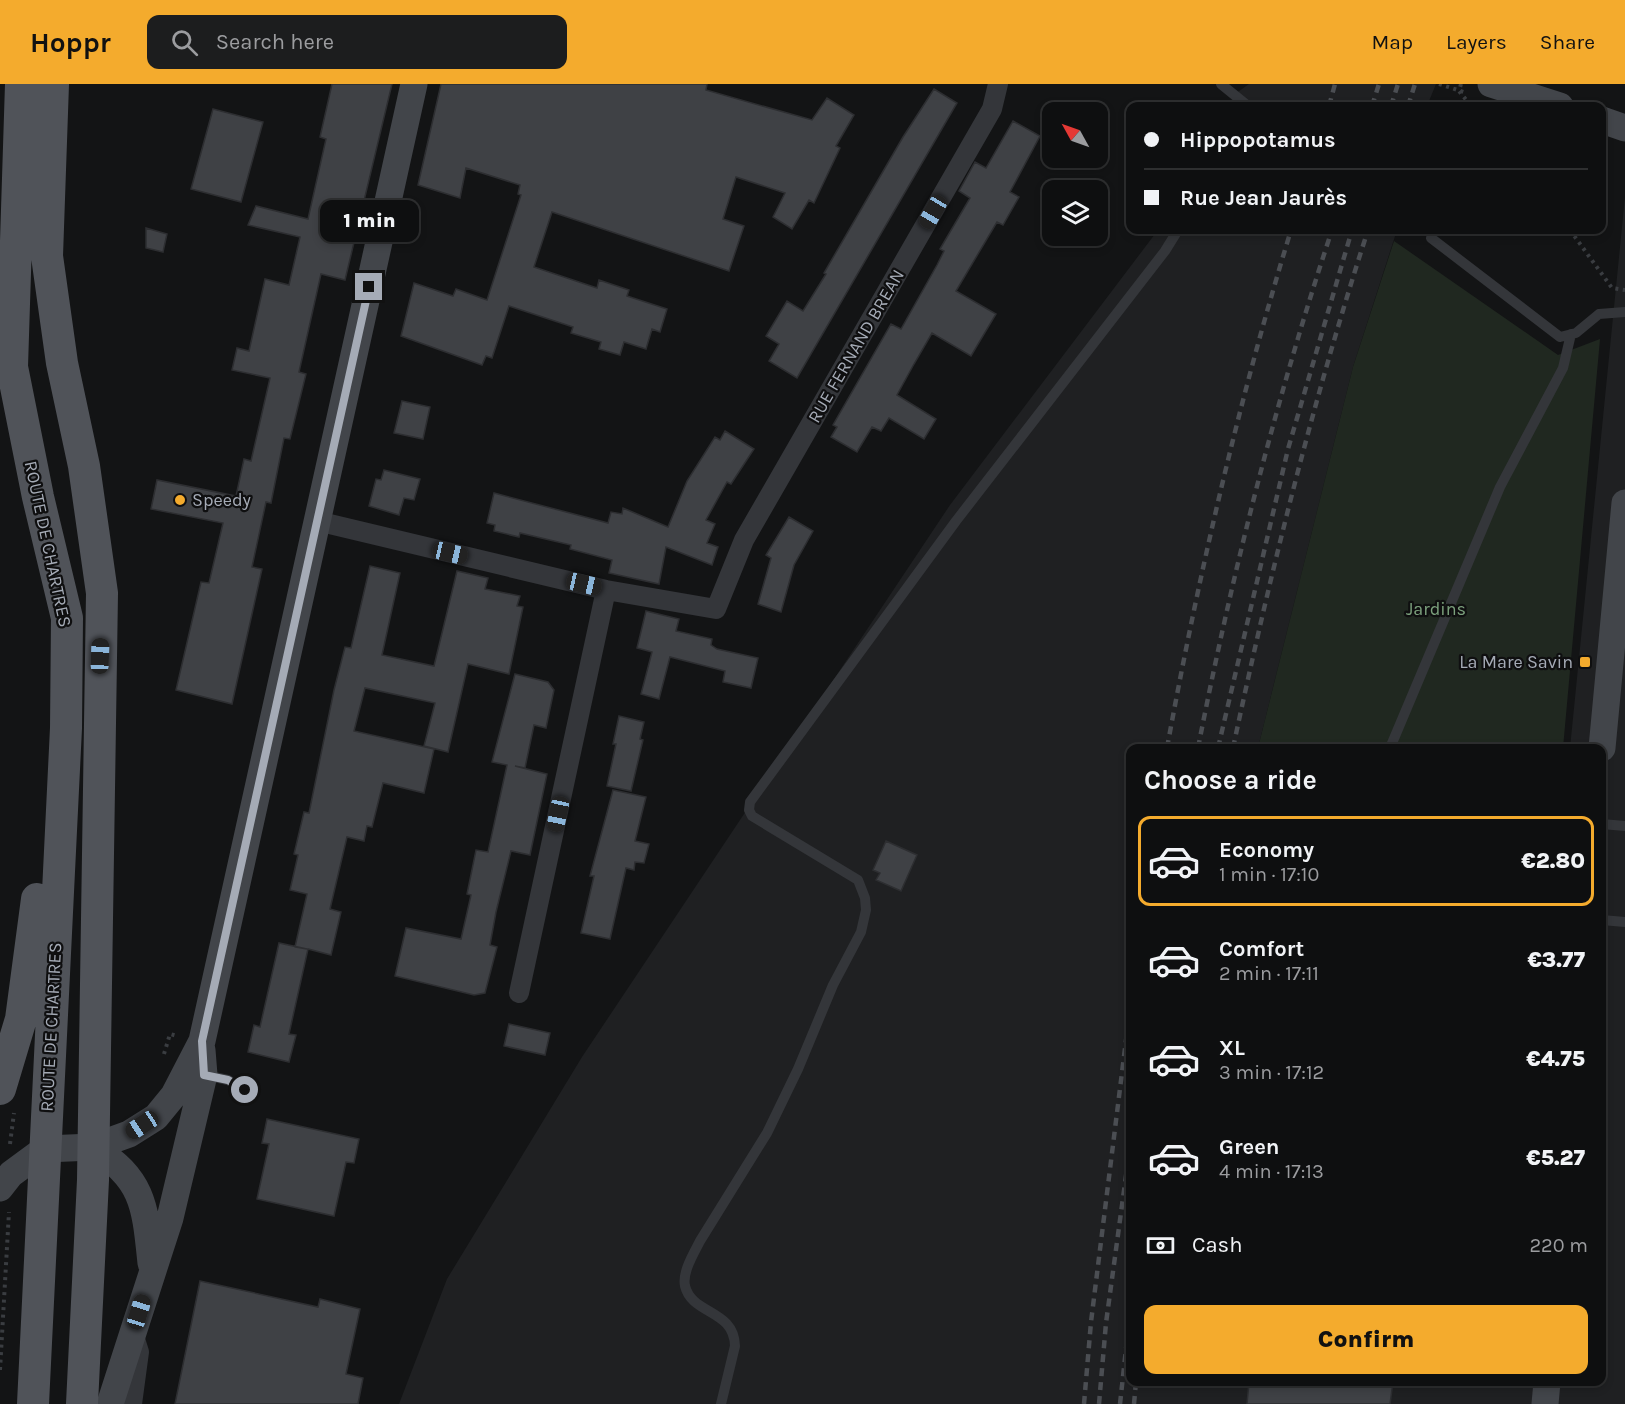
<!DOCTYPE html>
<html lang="en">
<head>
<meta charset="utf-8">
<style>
	:root { --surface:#0e0f10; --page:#1c1d1e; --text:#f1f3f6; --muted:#9b9c9f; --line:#2e2f30; --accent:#f4ab2d }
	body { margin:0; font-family:Karla,sans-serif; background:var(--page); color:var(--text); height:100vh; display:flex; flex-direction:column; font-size:22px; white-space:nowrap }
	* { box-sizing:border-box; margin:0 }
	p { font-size:20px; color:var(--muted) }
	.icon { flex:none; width:33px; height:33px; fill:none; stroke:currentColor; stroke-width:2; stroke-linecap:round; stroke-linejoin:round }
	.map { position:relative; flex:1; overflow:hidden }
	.side { position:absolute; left:1126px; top:660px; width:480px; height:642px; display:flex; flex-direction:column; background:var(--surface); border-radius:12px; box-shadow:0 3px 9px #0003,0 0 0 2px var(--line) }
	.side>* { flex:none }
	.top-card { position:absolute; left:1126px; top:18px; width:480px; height:132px; border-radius:12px; box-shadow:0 3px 9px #0003,0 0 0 2px var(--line); display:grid; align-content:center; height:132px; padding:0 18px; background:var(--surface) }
	.needle { width:39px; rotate:310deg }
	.fabs { position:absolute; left:1042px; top:18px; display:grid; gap:12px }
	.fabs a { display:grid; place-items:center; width:66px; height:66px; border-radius:12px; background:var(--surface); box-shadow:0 3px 9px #0003,0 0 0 2px var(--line); font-size:30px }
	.end { position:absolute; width:27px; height:27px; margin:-14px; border:8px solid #a5abb6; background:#111; box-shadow:0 0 0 3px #111 }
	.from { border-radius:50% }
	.bubble { position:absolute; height:42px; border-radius:12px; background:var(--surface); box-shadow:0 3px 9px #0003,0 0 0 2px var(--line); font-size:20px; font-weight:800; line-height:42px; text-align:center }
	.car { position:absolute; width:18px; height:36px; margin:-18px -9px; border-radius:8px; box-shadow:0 0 4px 2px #0007; background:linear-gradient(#222 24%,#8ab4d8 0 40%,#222 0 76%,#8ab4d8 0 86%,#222 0) }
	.top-card b { display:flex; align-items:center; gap:21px; height:57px; font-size:22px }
	.top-card b+b { border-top:2px solid var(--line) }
	.top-card i { width:15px; height:15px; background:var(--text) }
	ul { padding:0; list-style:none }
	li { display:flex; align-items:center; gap:18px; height:90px; margin:0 12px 9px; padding:0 6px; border:3px solid transparent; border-radius:12px }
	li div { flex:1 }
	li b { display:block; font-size:22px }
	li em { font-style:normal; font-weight:800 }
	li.selected { border-color:var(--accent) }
	li>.icon { width:54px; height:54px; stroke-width:1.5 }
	h2 { padding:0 18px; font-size:27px; line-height:72px }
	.pay { display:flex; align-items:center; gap:15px; height:66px; padding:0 18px; font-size:22px }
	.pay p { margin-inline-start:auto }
	.cta { display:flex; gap:12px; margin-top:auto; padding:12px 18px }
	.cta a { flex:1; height:69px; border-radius:12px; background:var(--accent); color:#111; font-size:24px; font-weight:800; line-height:69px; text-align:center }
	header { display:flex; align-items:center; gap:36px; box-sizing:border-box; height:84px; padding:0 30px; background:var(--accent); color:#111 }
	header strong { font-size:28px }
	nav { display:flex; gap:33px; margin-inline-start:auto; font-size:21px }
	.search { width:420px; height:54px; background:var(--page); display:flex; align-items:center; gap:15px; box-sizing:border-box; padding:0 21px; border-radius:12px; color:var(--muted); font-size:22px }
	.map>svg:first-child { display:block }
</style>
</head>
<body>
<header>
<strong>Hoppr</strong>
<div class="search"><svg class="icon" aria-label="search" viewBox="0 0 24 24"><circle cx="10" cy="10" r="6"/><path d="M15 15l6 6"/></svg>Search here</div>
<nav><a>Map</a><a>Layers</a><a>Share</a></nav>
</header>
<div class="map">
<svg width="1625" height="1320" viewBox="0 0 1625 1320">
	<rect width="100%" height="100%" fill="#131415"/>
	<path fill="#1f2022" d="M1249 0H1436L1427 22H1232L1235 10Z
		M1625 113V1320H399L447 1195 582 973 950 421 1158 146H1397L1353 283 1258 664H1131V1298H1602V664H1570Z"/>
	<path fill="#202820" d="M1394 157 1558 271 1600 255 1563 664H1258L1353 283Z"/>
	<path fill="#3f4145" stroke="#2d2e31" stroke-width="1.5" d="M332 0H392L345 196 321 190 299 288 306 290 290 355 284 354 271 419 266 418 252 483 262 485 232 620 176 606 201 498 209 499 223 439 151 425 157 396 236 412 244 375 251 377 270 294 232 286 237 264 249 267 265 195 289 201 300 153 248 141 256 122 308 135 326 55 320 53Z
		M441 0H707L706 6 812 36 827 14 854 31 836 62 840 64 814 119 809 116 792 145 773 133 785 109 736 93 723 135 744 142 729 187 552 128 534 183 597 204 599 196 629 206 627 212 667 225 660 248 652 245 646 265 624 258 620 271 599 265 601 258 571 249 573 243 509 222 492 274 486 272 482 281 401 252 414 199 453 212 456 205 487 216 521 111 518 110 520 101 466 84 460 114 418 101Z
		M934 5 957 19 797 294 769 277 779 260 766 252 787 217 803 227 826 190 824 189 903 53Z
		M213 25 263 38 241 118 191 105Z
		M1013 37 1040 52 1010 108 1019 113 1003 141 997 138 956 207 996 230 971 272 932 249 914 280 897 311 936 335 924 355 889 334 881 347 872 343 857 368 831 353 837 343 833 341 891 240 901 245 937 181 944 167 940 165 970 114 959 107 975 78 986 84Z
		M146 144 167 150 163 168 146 164Z
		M402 317 430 323 423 355 394 349Z
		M725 347 754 365 731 400 727 398 706 436 715 440 707 459 718 463 712 481 666 463 659 500 609 489 612 476 570 465 571 461 520 449 519 453 494 447 495 441 487 439 494 409 608 439 611 428 622 430 623 424 668 443 687 397 715 353 720 356Z
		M384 386 420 395 414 416 404 414 399 431 369 422 376 395 381 396Z
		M789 433 813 447 794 481 781 528 758 520 771 474 766 471Z
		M370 482 400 489 382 571 434 582 457 487 488 494 485 505 520 512 517 522 523 523 509 590 468 580 448 668 424 662 435 619 365 604 354 647 434 665 424 709 383 699 372 743 367 742 364 757 347 753 330 825 341 828 331 871 308 865 289 950 296 951 289 978 248 968 254 941 260 943 279 859 307 865 295 863 307 810 290 806 298 771 294 770 304 728 309 729 334 606 345 563 351 564Z
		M646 527 679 535 676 547 712 555 711 561 717 565 758 574 751 604 723 598 725 587 670 573 659 615 641 610 652 568 637 564Z
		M515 590 548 598 554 606 546 644 534 641 525 684 515 682 547 690 530 771 511 767 496 828 490 861 497 863 485 909 474 911 395 892 406 844 461 855 471 811 467 810 476 766 488 768 507 681 492 678Z
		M619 632 644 638 640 655 643 656 631 707 607 702 616 660H613Z
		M613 706 646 713 635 757 649 760 644 779 635 778 634 786 626 784 610 855 581 849 594 792H590Z
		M886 757 917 771 901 807 876 796 880 789 873 786Z
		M509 940 550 949 545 971 504 962Z
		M267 1035 359 1055 354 1079 346 1078 334 1132 257 1115 269 1060 262 1059Z
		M200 1197 318 1223 320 1215 360 1225 346 1290 363 1294 358 1320H175Z
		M1249 1298H1393L1390 1320H1247Z"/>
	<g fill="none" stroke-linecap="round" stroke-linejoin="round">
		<path stroke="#3a3d41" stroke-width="4" stroke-dasharray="3 4.5" stroke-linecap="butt" d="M1439 0 1467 9
			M1461 0 1459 7 1471 22
			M1570 146 1612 204 1625 206
			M164 970 170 950 177 952
			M10 1060 14 1029
			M0 1286 9 1128"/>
		<path stroke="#34363a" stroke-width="10" d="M1221 0 1248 22
			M1431 154 1560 253 1576 249 1599 230 1625 228
			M1390 664 1500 403 1563 284 1571 250
			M1602 740 1625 742
			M1602 836 1625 838
			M205 991 228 996 245 1006
			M721 1320 735 1262C734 1225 692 1231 685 1202 682 1188 694 1169 700 1157L767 1049 798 985 833 901 861 848 866 826 865 814 858 796 752 732 749 726 750 718 956 437 1165 167 1178 146"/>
		<path stroke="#34363a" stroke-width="20" d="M317 437 606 506 716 525 744 456 992 25 998 0
			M519 909 606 506
			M132 1320 139 1268 134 1252"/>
		<path stroke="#42454a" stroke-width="27" d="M1491 0 1560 22
			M1602 36 1625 44
			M1602 664 1625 419
			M93 1063C144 1096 145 1121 151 1179
			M0 1104 11 1090 45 1065 93 1063 129 1050 156 1033 174 1011 202 957 414 0
			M110 1320 170 1134 204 991 202 966
			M1545 1320 1547 1298"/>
		<path stroke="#505359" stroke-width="32" d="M21 0 12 283 38 413 67 534 66 644 33 1320
			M53 0 47 172 62 279 84 382 102 509 93 1096 82 1320
			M0 1005 21 935 37 815"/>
		<path stroke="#4b4e53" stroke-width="4.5" stroke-dasharray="8 6" stroke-linecap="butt" d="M1329 22 1335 0
			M1372 22 1379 0
			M1391 22 1398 0
			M1408 22 1415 0
			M1167 664C1199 489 1239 316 1291 146
			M1198 664C1232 490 1276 315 1332 146
			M1218 664 1288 365 1352 146
			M1233 664C1270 490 1313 316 1368 146
			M1084 1320 1091 1238 1131 916
			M1099 1320 1106 1239 1131 1055
			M1120 1320 1131 1219
			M1134 1320 1136 1298"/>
	</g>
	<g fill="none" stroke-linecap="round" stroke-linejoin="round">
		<path stroke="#a5abb6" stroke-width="8" d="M245 1006 228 996 204 991 202 957 369 203"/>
	</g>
	<g fill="#f4ab2d" stroke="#0f0f10" stroke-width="2">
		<circle cx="180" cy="416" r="6"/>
		<rect x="1579" y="572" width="12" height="12" rx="3"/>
	</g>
	<g text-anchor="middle" stroke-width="4.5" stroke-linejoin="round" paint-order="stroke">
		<g font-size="18" fill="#a5abb6" stroke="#0f0f10">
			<text transform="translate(856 262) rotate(-60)" y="6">RUE FERNAND BREAN</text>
			<text transform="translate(48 460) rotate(78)" y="6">ROUTE DE CHARTRES</text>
			<text transform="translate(51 943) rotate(-87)" y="6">ROUTE DE CHARTRES</text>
		</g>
		<g font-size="18" fill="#a5abb6" stroke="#0f0f10" text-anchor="start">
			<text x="192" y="422">Speedy</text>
			<text x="1573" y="584" text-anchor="end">La Mare Savin</text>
		</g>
		<g font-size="18" fill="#7ca17d" stroke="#0f0f10">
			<text x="1436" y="531">Jardins</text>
		</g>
	</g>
</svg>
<div class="fabs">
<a><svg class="needle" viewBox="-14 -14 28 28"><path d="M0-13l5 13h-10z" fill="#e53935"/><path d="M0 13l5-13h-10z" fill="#9b9c9f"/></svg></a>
<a><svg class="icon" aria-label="layers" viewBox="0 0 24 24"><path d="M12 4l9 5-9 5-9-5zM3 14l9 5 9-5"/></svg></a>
</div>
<i class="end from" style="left:245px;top:1006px"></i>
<i class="end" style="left:369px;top:203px"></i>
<div class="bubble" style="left:320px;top:116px;width:99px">1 min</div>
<i class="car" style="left:933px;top:128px;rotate:210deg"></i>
<i class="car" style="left:450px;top:469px;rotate:103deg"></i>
<i class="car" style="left:584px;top:500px;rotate:103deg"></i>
<i class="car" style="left:100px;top:572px;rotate:2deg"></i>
<i class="car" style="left:558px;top:730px;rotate:192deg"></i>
<i class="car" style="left:142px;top:1041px;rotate:237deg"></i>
<i class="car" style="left:139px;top:1228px;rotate:17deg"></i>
<div class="top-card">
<b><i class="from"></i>Hippopotamus</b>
<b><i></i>Rue Jean Jaurès</b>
</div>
<section class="side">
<h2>Choose a ride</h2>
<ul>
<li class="selected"><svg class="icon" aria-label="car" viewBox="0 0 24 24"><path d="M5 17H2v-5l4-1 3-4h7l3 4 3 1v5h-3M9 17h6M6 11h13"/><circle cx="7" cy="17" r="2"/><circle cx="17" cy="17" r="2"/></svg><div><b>Economy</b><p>1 min · 17:10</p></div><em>€2.80</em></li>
<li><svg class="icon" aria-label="car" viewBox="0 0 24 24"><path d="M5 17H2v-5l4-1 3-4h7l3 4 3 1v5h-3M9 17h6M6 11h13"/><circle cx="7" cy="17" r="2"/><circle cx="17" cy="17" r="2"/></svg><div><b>Comfort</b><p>2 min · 17:11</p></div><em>€3.77</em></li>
<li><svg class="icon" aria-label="car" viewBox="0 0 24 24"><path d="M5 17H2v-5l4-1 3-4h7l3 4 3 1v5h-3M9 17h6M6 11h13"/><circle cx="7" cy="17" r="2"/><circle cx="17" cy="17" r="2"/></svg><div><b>XL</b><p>3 min · 17:12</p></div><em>€4.75</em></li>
<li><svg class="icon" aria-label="car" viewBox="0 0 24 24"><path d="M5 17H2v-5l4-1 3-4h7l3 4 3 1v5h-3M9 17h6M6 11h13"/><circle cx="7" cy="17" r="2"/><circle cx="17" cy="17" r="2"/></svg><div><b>Green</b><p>4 min · 17:13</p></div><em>€5.27</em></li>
</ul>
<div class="pay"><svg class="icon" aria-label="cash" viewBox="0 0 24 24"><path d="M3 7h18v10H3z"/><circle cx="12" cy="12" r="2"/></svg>Cash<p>220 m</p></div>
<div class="cta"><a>Confirm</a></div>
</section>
</div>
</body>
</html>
